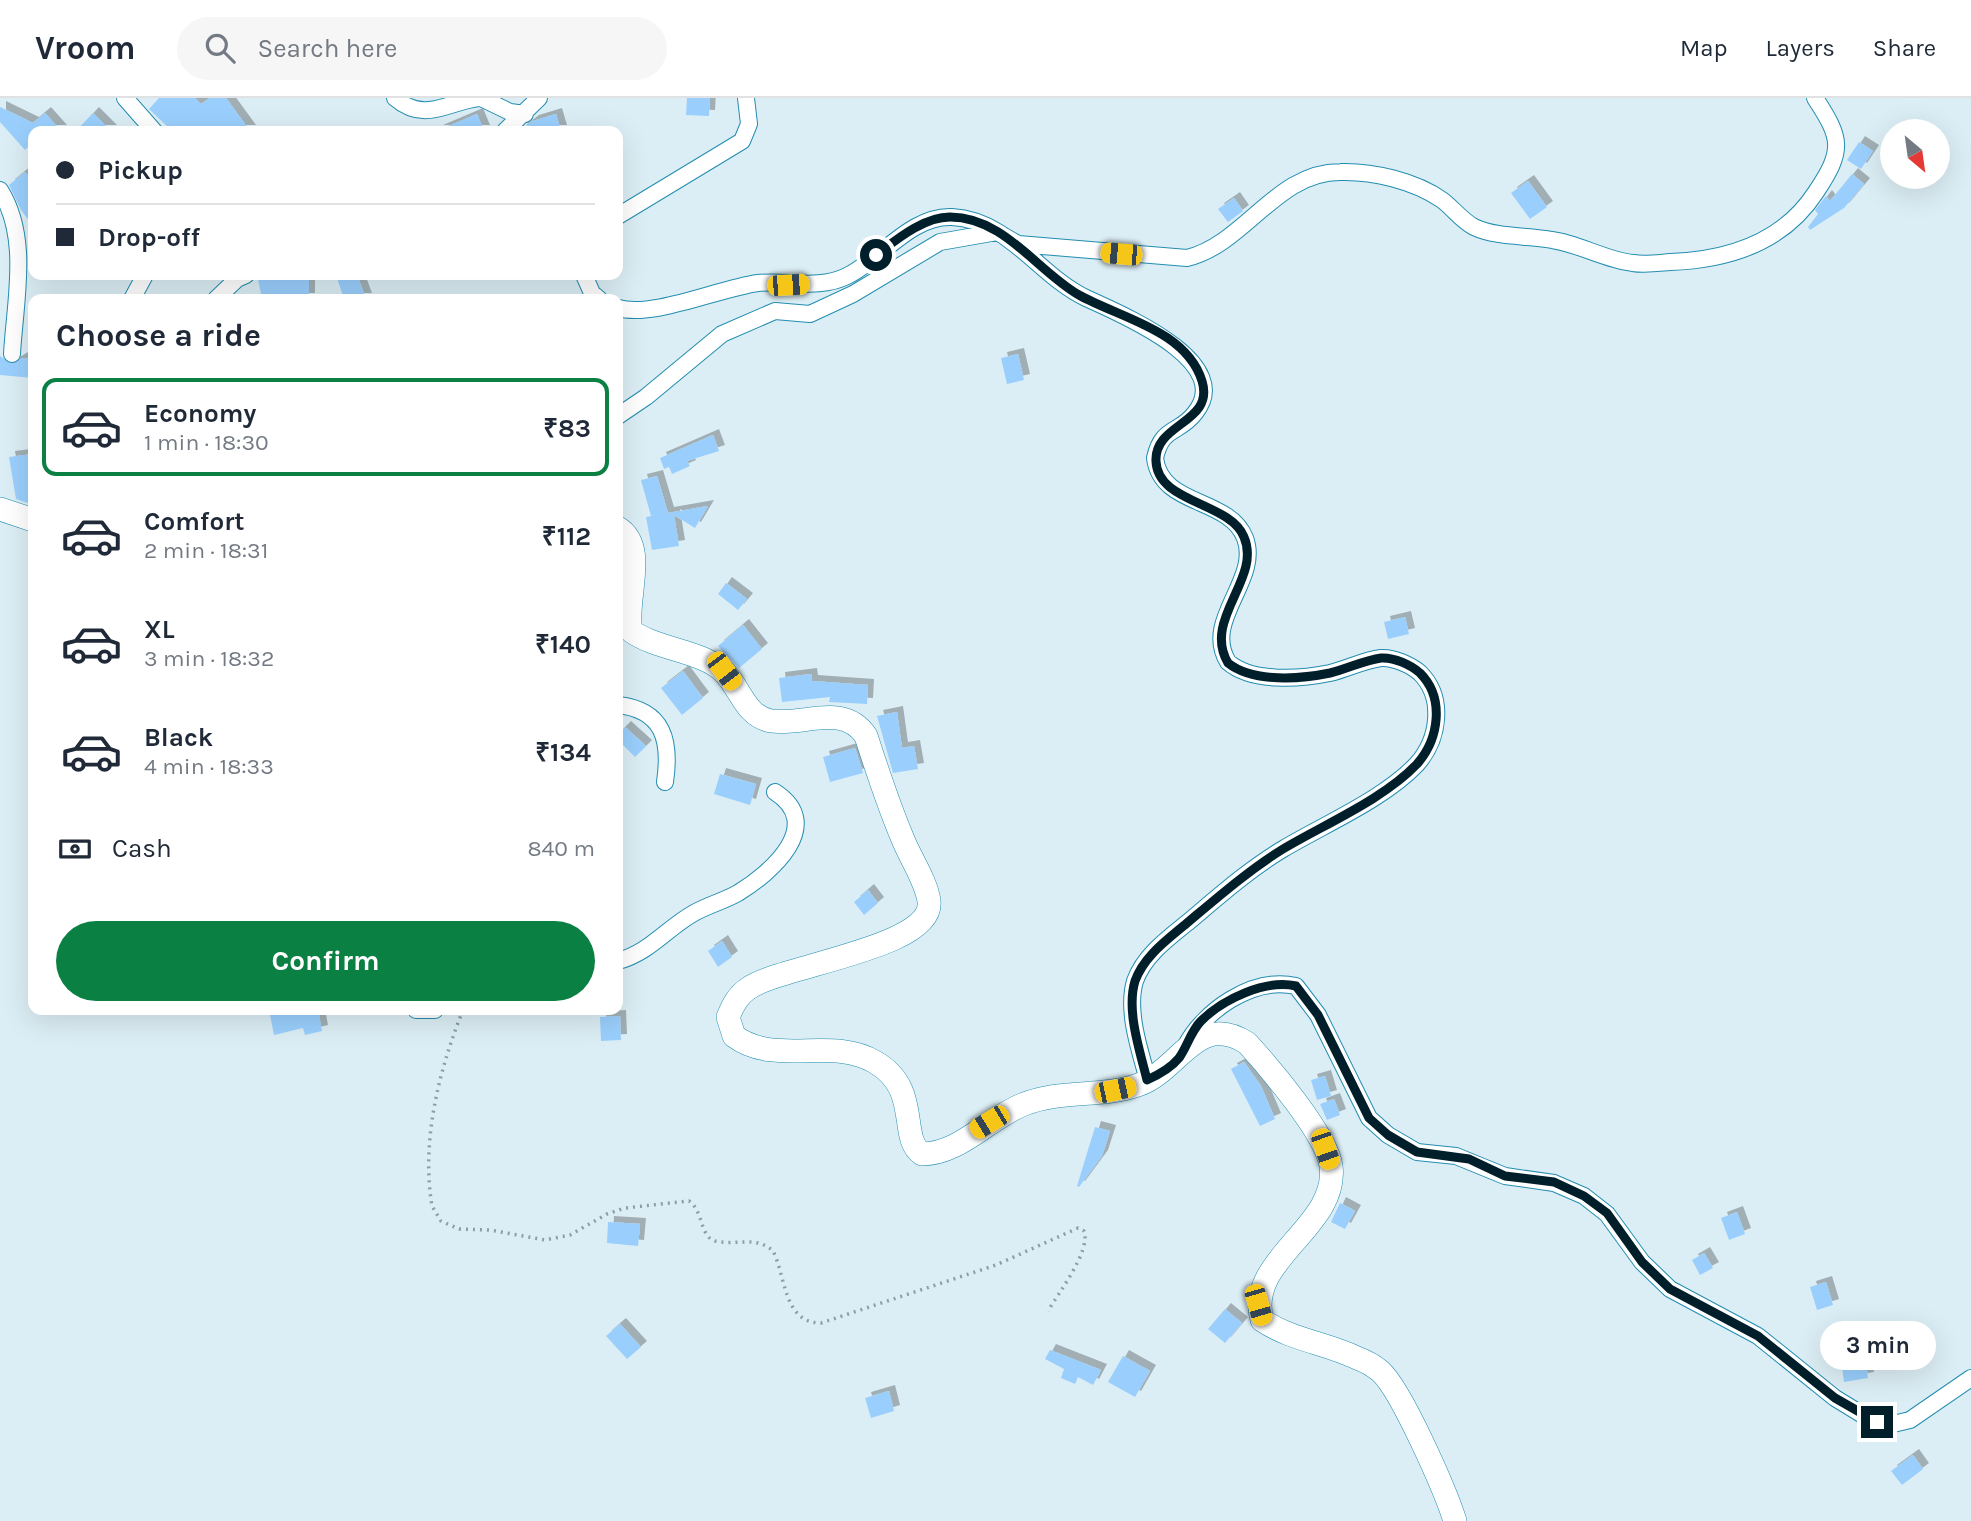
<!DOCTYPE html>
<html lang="en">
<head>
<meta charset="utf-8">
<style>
	:root { --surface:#fff; --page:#f6f6f7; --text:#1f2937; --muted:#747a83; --line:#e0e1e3; --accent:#0b8043 }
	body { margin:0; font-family:Karla,sans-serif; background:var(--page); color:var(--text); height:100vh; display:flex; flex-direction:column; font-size:26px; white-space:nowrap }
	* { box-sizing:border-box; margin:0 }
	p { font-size:23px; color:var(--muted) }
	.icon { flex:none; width:38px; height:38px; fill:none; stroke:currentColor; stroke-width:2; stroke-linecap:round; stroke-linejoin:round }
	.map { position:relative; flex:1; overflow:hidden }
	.side { position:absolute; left:28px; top:196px; width:595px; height:721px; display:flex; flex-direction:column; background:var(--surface); border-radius:14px; box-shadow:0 7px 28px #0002 }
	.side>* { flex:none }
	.banner { position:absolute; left:28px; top:28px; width:595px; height:154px; border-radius:14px; box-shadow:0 7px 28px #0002; display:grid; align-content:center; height:154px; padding:0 28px; background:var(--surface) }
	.needle { width:46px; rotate:151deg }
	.tools { position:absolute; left:1880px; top:21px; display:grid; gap:14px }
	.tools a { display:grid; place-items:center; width:70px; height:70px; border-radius:50%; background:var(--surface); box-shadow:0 7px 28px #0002; font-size:35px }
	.end { position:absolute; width:32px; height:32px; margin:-16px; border:9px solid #001f2a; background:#fff; box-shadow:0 0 0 4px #fff }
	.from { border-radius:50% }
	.bubble { position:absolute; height:49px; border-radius:24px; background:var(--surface); box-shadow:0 7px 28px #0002; font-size:23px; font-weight:700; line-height:49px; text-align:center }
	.car { position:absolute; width:21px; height:42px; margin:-21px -10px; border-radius:9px; box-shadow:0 0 5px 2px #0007; background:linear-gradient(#f5c518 24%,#345 0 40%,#f5c518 0 76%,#345 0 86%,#f5c518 0) }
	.banner b { display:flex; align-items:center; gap:24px; height:66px; font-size:26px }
	.banner b+b { border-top:2px solid var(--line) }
	.banner i { width:18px; height:18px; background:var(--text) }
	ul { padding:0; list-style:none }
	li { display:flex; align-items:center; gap:21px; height:98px; margin:0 14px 10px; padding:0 14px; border:4px solid transparent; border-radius:14px }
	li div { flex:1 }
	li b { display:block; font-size:26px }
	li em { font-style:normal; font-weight:700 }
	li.selected { border-color:var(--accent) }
	li>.icon { width:63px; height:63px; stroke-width:1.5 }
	h2 { padding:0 28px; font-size:32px; line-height:84px }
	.pay { display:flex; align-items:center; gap:18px; height:77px; padding:0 28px; font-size:26px }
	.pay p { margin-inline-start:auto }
	.primary-button { display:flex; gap:14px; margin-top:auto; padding:14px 28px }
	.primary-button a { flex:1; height:80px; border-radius:42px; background:var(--accent); color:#fff; font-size:28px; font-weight:700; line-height:80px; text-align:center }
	header { display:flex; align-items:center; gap:42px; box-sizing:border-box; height:98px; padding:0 35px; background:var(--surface); border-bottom:2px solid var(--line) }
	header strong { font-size:33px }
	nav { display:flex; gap:38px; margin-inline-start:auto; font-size:24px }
	.search { width:490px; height:63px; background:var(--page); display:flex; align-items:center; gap:18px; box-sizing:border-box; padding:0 24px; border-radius:38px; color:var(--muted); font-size:26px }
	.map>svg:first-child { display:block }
</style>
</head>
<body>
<header>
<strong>Vroom</strong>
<div class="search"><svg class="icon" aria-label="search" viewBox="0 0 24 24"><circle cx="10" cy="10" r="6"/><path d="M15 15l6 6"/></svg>Search here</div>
<nav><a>Map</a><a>Layers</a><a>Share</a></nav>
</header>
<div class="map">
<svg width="1971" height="1423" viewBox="0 0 1971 1423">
	<defs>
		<filter id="shadow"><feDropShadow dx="6" dy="-6" stdDeviation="0" flood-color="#0004"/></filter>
	</defs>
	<rect width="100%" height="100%" fill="#dceef5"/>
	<path fill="#9acffd" filter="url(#shadow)" d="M159 0H195L201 6 210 0H226L250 33H172L149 11Z
		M687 0H710L709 18 686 17Z
		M0 9 33 25 45 15 61 33H33V44L25 52 0 24Z
		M93 15 111 33H76Z
		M477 16 484 33H437Z
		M556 16 561 33H520L533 23Z
		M1859 44 1873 53 1861 71 1847 62Z
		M25 74 33 84V128L21 112 9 87Z
		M1852 76 1864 86 1844 110 1810 132 1808 129 1818 116 1815 112 1826 98 1830 103Z
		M1528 83 1547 109 1530 121 1511 95Z
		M1234 100 1243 113 1228 124 1218 111Z
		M275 177H309V201H262L258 181Z
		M336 177H357L366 201H344Z
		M1018 256 1024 282 1007 286 1001 260Z
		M0 258 12 266 22 260 33 261V280L0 277Z
		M713 337 719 353 687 363 690 368 672 376 669 369 664 371 660 360Z
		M33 356V407L16 401 9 359Z
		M657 378 668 415 708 408 695 430 674 417 679 448 652 452 646 419 651 418 641 382Z
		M726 485 747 501 738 512 718 496Z
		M1405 519 1409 536 1388 541 1384 524Z
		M743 527 762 551 739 570 718 548Z
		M683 573 703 600 682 617 661 590Z
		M811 576 812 583 868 587 867 606 829 604 830 599 782 604 779 580Z
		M897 614 902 650 914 648 918 671 893 675 877 618Z
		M625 629 646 648 635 659 618 642V636Z
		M855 650 863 675 830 684 823 659Z
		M720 676 756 686 750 707 714 696Z
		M868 792 878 805 864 817 854 804Z
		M722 843 732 859 718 869 708 853Z
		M269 912H318L322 933 305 937 303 930 274 937Z
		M620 918 621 942 601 943 600 919Z
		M1244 964 1261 988 1275 1021 1260 1028 1231 971Z
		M1325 978 1331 998 1317 1002 1311 982Z
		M1334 1001 1340 1017 1327 1022 1320 1006Z
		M1095 1029 1110 1033 1102 1058 1079 1089 1077 1088Z
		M1340 1105 1355 1113 1345 1131 1331 1124Z
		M1737 1114 1745 1136 1729 1142 1721 1120Z
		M608 1124 640 1126 638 1148 607 1145Z
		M1704 1155 1713 1170 1700 1177 1692 1162Z
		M1826 1184 1833 1207 1817 1212 1810 1189Z
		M1225 1211 1242 1225 1225 1245 1208 1231Z
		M620 1226 641 1249 627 1261 606 1238Z
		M1863 1244 1868 1280 1844 1284 1839 1247Z
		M1050 1252 1101 1272 1093 1287 1078 1279 1075 1286 1061 1280 1064 1271 1045 1261Z
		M1123 1258 1150 1273 1135 1299 1108 1284Z
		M889 1293 894 1313 871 1320 865 1300Z
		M1913 1357 1923 1371 1902 1387 1891 1373Z"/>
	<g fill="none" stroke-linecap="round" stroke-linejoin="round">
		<g stroke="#228db0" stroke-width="18">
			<path id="street" d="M125 0 154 33
				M395 0C425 26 449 3 479 0
				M481 0 510 14 525 16
				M505 33 539 0
				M0 92C30 140 15 202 12 256
				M618 118 742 43 749 26 746 0
				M584 177 592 195 599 201
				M132 201 145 177
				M216 201 237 181 246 177
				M618 210C654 220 720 190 758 185 787 182 819 192 847 178 880 162 911 117 952 119 1009 122 1039 178 1086 200 1118 215 1237 263 1195 315 1179 336 1162 328 1155 360 1161 409 1229 399 1245 440 1261 482 1202 522 1228 564 1252 585 1301 581 1330 575 1347 571 1364 562 1381 560 1393 559 1411 567 1420 575 1445 600 1439 641 1417 666 1384 701 1325 726 1283 751 1248 772 1218 799 1187 825 1167 841 1144 858 1135 883 1126 913 1140 953 1148 982
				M618 318 646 299 722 236 775 213 810 216 853 196 940 144 997 134 1018 146 1187 160C1245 146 1276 74 1340 74 1373 73 1415 83 1442 102 1453 110 1461 122 1474 129 1498 140 1526 137 1552 142 1580 146 1605 162 1633 165 1645 167 1658 165 1670 164 1728 162 1783 145 1816 94 1844 52 1842 41 1815 0
				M618 607C664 612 671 643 665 684
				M618 863C649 855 667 830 694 815 708 807 724 803 738 795 771 775 826 727 775 694
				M416 912H435
				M1185 949C1203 913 1253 878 1296 888L1318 917 1369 1020 1388 1037 1417 1054 1456 1058 1505 1078 1554 1085 1584 1098 1607 1116 1642 1164 1670 1191 1758 1238 1835 1300 1866 1319 1889 1327 1910 1322 1971 1280"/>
		</g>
		<g stroke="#228db0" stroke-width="24">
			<path id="secondary" d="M0 411 33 422
				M618 430C649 449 624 503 631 533 658 552 703 553 724 574 741 591 745 618 771 623 804 628 843 604 866 638 877 672 888 706 902 739 910 760 926 782 929 803 935 850 782 867 749 890 738 897 733 907 728 919L734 938C776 969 831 938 875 964 922 991 898 1040 922 1056 959 1056 988 1021 1022 1007 1060 991 1101 1000 1138 987 1180 972 1197 913 1247 945 1269 969 1327 1037 1331 1068 1339 1129 1245 1161 1262 1222 1291 1242 1326 1245 1357 1260 1365 1263 1374 1268 1380 1273 1401 1291 1446 1394 1455 1423"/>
		</g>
		<path stroke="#889fa7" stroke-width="3.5" stroke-dasharray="2 5" stroke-linecap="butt" d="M463 912C439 972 421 1043 432 1108L441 1123 459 1131 490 1132 545 1142 570 1137 607 1116 625 1110 689 1103C703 1112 700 1139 715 1143 735 1148 756 1137 773 1153 786 1178 783 1225 821 1225L996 1167 1078 1130 1084 1133C1091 1153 1059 1194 1048 1213"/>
		<use href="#street" stroke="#fff" stroke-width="16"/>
		<use href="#secondary" stroke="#fff" stroke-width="23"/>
	</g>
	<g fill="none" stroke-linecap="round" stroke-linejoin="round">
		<path stroke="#001f2a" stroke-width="9" d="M876 157C896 142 923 119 950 119 1004 119 1037 173 1079 197 1120 220 1186 232 1202 283 1215 325 1154 325 1156 363 1157 405 1230 404 1244 439 1262 481 1202 521 1228 565 1253 585 1301 581 1330 575 1347 571 1365 562 1381 560 1394 559 1411 567 1420 575 1445 600 1439 641 1417 666 1384 701 1325 726 1283 751 1249 772 1218 799 1187 825 1167 842 1144 858 1135 883 1126 913 1140 953 1147 982 1158 977 1171 970 1179 960 1187 949 1191 933 1201 923 1223 901 1266 881 1296 888L1318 917 1369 1020 1388 1037 1417 1054 1469 1061 1505 1078 1554 1084 1584 1098 1607 1115 1642 1164 1670 1191 1758 1238 1835 1300 1877 1324"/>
	</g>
</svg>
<div class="tools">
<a><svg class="needle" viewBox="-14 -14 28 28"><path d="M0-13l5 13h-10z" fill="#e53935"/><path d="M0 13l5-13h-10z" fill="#747a83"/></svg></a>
</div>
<i class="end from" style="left:876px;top:157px"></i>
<i class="end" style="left:1877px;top:1324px"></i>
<div class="bubble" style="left:1820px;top:1223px;width:116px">3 min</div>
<i class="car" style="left:1121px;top:156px;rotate:275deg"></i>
<i class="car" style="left:788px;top:187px;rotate:87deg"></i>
<i class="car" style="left:724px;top:573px;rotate:143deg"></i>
<i class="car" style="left:1115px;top:992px;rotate:78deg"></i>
<i class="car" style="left:989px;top:1024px;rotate:239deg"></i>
<i class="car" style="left:1325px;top:1051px;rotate:161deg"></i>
<i class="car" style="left:1258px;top:1207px;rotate:164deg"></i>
<div class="banner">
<b><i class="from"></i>Pickup</b>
<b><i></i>Drop-off</b>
</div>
<section class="side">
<h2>Choose a ride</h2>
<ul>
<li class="selected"><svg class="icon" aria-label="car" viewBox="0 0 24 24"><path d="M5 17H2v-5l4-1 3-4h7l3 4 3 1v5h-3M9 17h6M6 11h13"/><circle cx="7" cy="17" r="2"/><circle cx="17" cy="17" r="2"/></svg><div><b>Economy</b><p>1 min · 18:30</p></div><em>₹83</em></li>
<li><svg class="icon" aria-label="car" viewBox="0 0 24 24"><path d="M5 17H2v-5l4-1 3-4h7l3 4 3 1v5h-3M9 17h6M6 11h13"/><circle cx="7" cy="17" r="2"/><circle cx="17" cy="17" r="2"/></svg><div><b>Comfort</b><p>2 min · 18:31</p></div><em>₹112</em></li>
<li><svg class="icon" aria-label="car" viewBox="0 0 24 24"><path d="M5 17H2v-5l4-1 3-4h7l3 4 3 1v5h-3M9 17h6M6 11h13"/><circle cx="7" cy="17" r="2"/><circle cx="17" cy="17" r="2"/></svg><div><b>XL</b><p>3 min · 18:32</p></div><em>₹140</em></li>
<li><svg class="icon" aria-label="car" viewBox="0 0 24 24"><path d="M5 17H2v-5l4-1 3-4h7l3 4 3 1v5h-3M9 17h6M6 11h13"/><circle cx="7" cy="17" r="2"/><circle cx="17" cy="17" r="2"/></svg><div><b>Black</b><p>4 min · 18:33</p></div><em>₹134</em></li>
</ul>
<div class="pay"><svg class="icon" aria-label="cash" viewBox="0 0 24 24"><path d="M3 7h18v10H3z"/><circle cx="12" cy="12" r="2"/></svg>Cash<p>840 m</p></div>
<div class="primary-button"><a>Confirm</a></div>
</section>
</div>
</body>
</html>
